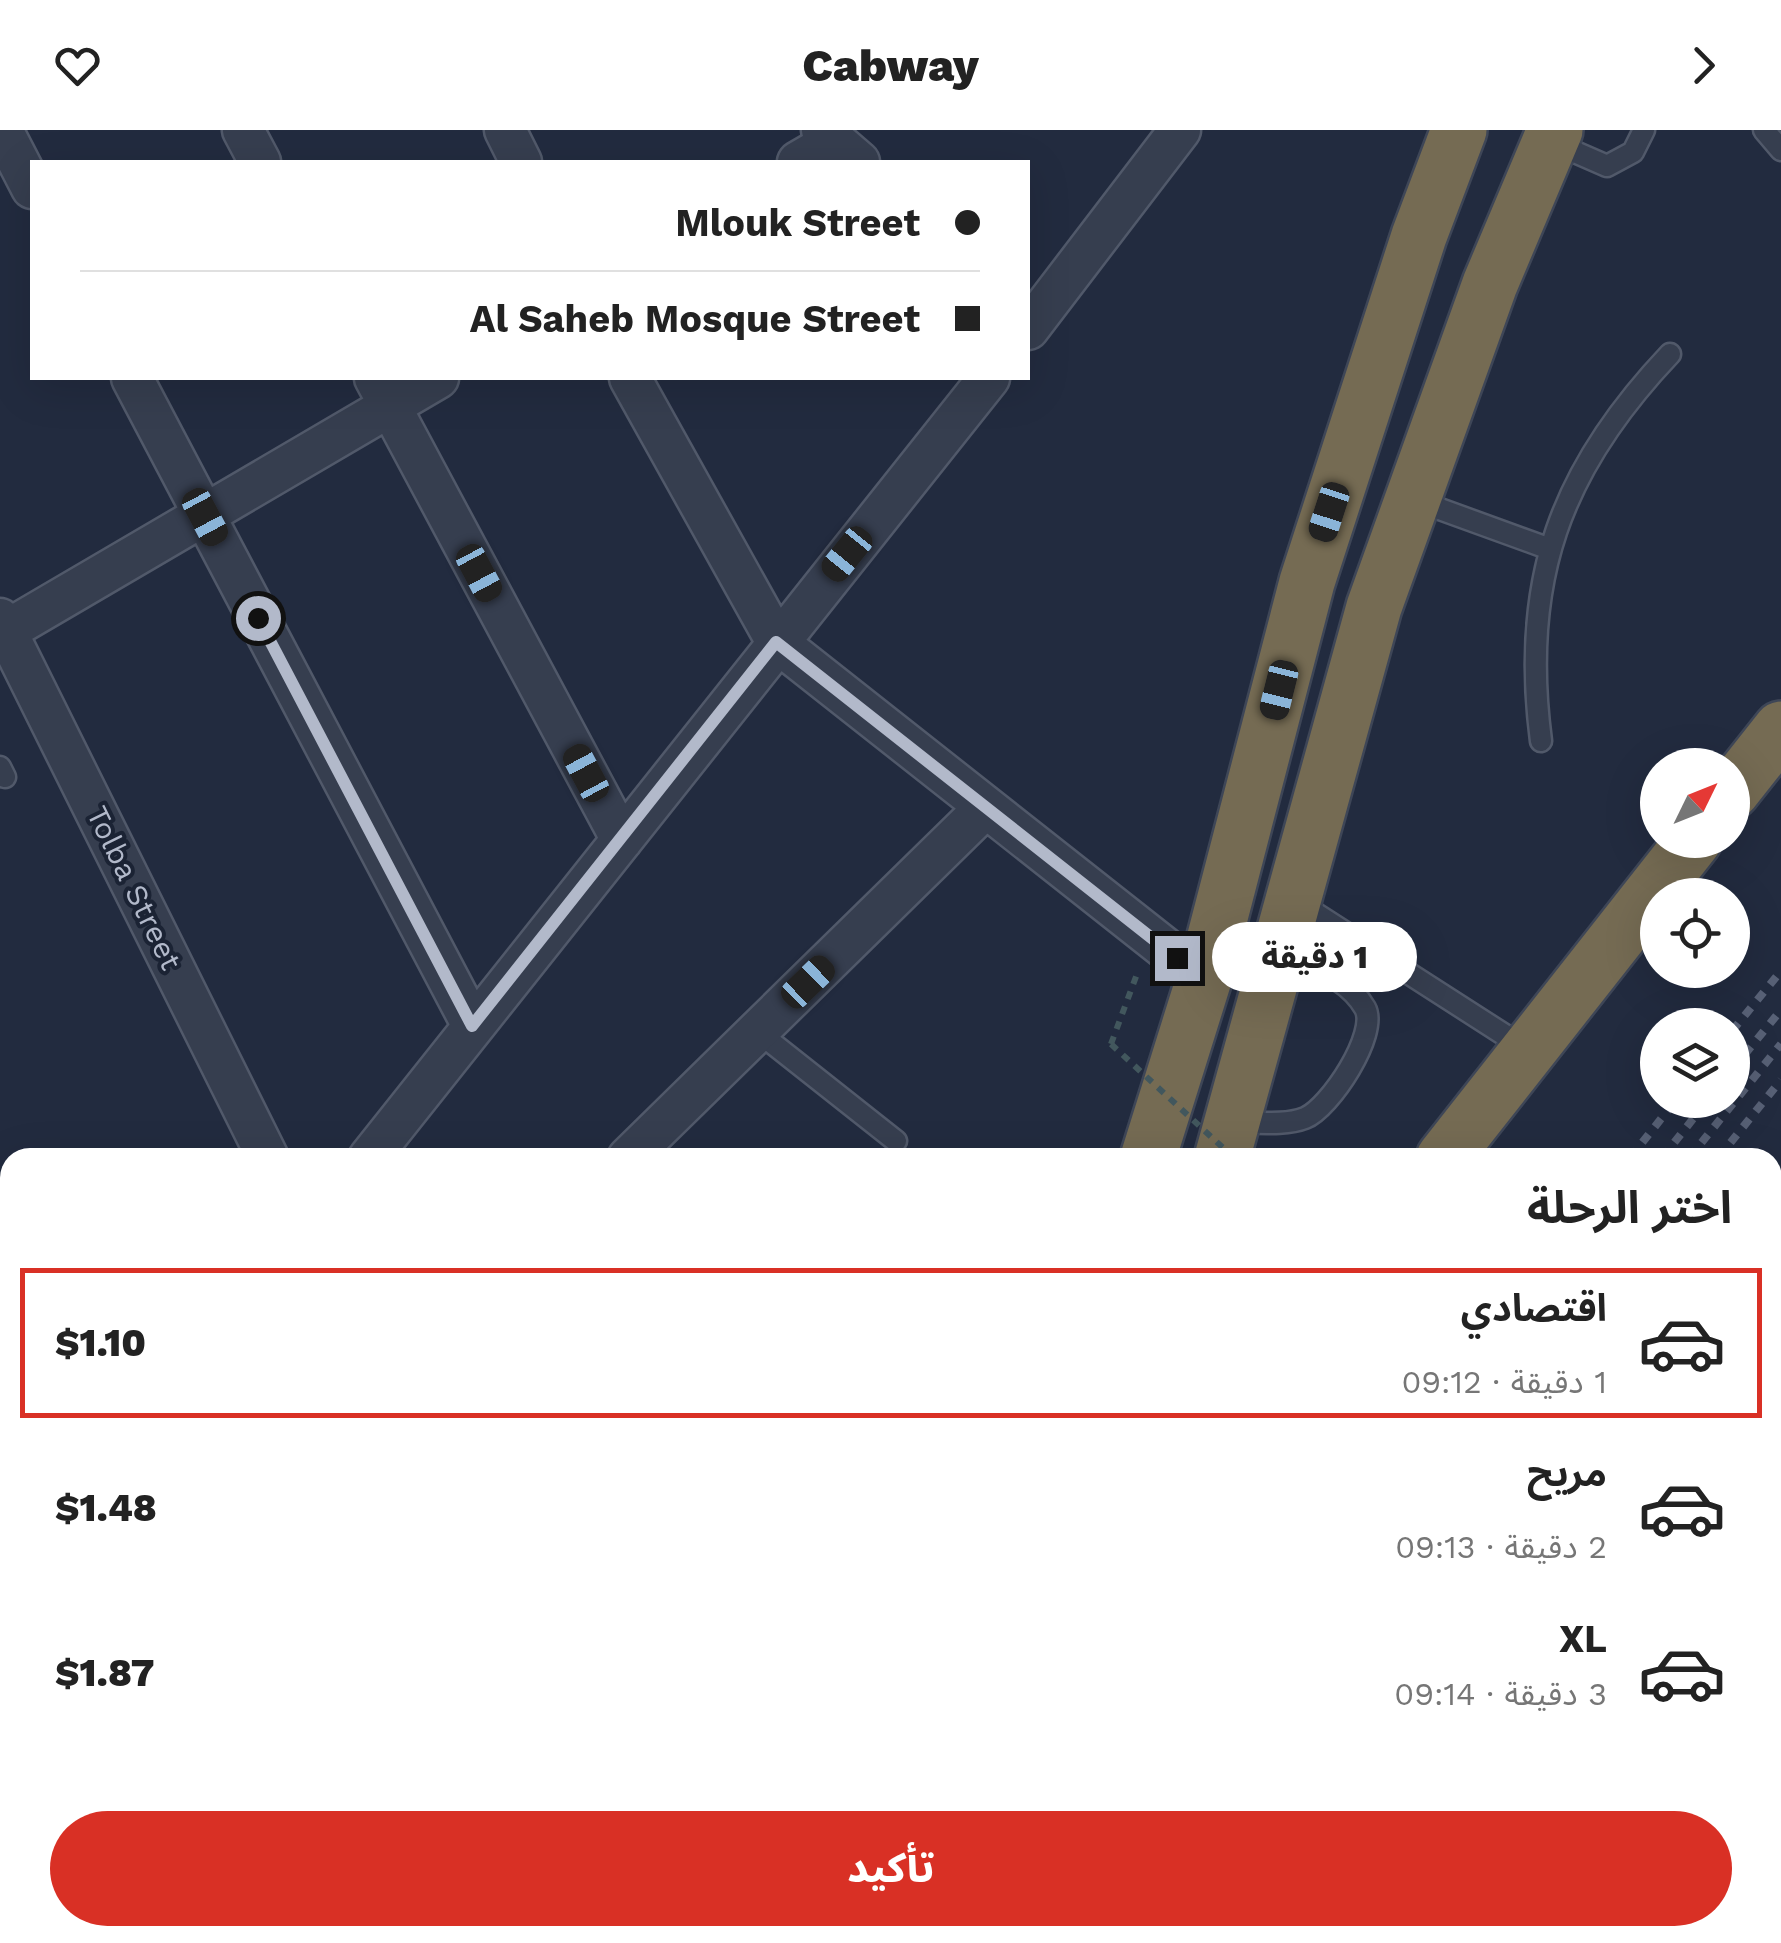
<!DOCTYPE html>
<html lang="ar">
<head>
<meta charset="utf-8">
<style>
	:root { --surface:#fff; --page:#f6f6f6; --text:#222; --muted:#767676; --line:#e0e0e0; --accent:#d93025 }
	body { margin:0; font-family:"Work Sans","Noto Sans Arabic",sans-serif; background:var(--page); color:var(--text); direction:rtl; height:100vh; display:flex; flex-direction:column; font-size:38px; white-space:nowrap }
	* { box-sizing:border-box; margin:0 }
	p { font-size:32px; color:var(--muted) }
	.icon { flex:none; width:55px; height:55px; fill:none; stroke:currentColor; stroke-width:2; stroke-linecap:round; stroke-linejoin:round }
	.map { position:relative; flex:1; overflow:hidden; direction:ltr }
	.panel { position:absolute; left:0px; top:1018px; width:1782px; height:798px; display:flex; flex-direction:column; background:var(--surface); border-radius:30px 30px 0 0; box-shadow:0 10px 40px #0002; direction:rtl }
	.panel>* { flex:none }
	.hud { position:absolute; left:30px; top:30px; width:1000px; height:220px; border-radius:0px; box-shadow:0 10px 40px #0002; direction:rtl; display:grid; align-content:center; height:220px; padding:0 50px; background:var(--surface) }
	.needle { width:65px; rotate:47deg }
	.buttons { position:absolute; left:1640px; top:618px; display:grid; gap:20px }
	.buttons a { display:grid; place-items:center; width:110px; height:110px; border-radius:50%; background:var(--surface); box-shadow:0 10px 40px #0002; font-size:50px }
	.end { position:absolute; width:45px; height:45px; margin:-22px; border:12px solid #b2b9ca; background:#111; box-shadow:0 0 0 5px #111 }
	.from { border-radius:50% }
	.bubble { position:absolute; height:70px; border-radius:35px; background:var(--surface); box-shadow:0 10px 40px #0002; font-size:32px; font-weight:800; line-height:70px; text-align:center; direction:rtl }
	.car { position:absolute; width:30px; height:60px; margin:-30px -15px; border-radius:12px; box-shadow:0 0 8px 2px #0007; background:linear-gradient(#222 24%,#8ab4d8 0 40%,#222 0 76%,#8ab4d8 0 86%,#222 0) }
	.hud b { display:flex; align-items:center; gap:35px; height:95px; font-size:38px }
	.hud b+b { border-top:2px solid var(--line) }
	.hud i { width:25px; height:25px; background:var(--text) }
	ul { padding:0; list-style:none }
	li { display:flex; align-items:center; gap:30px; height:150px; margin:0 20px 15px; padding:0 30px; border:5px solid transparent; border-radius:0px }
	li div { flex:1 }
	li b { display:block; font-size:38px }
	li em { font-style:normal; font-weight:800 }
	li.on { border-color:var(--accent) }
	li>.icon { width:90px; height:90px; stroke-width:1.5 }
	h2 { padding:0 50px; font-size:45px; line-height:120px }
	.cta { display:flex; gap:20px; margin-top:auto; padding:20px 50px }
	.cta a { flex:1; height:115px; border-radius:60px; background:var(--accent); color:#fff; font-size:40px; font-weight:800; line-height:115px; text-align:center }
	header { display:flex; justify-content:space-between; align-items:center; height:130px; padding:0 50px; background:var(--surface); font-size:45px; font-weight:800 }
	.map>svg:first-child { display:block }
</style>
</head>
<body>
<header><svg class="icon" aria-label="forward" viewBox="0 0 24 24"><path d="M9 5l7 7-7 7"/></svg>Cabway<svg class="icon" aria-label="heart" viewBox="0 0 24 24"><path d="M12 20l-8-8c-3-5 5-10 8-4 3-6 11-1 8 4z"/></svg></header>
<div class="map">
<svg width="1781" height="1813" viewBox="0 0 1781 1813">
	<rect width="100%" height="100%" fill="#222b3f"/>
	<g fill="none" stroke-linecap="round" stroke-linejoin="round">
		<g stroke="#51596a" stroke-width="25">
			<path id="lane" d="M1764 0 1781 20
				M1552 12 1607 36 1633 22 1644 0
				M1415 370 1550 419
				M1541 611C1520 451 1560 340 1670 224
				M0 637 5 647
				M1296 771 1528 920
				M757 901 896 1011
				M1235 992C1257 992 1285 996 1305 988 1330 978 1379 903 1365 878 1348 848 1312 837 1283 822
				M0 1076 10 1094
				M403 1805 410 1813"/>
		</g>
		<g stroke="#51596a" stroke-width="45">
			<path id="street" d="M2 0 32 58
				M243 0 260 32
				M505 0 521 32
				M822 0 859 32
				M798 32 834 11
				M1028 199 1180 0
				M132 248 473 896
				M375 248 622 710
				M630 248 777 512 1204 849
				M0 489 268 1028
				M6 501 438 248
				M369 1028 989 248
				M628 1028 986 677
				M0 1357 10 1377
				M0 1520 10 1508
				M1772 1626 1781 1641
				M1298 1805 1303 1813
				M1597 1805 1602 1813"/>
		</g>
		<g stroke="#51596a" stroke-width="60">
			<path id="secondary" d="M1772 1177 1781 1167
				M1212 1813 1219 1805"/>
		</g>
		<g stroke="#3e4657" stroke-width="60">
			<path id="highway" d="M1732 661 1781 599
				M1148 1028 1204 849 1307 452 1419 106 1459 0
				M1222 1028 1374 477 1490 154 1555 0
				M1444 1028 1694 710
				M735 1813 741 1805
				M838 1813 844 1805"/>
		</g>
		<path stroke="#42575d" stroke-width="6" stroke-dasharray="8 8" stroke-linecap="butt" d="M1111 914 1137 844"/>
		<use href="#lane" stroke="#363e4f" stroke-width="20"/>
		<use href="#street" stroke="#363e4f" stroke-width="40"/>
		<use href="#secondary" stroke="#444c62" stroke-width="55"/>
		<use href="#highway" stroke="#756b53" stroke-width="55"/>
		<path stroke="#586176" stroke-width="8" stroke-dasharray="10 10" stroke-linecap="butt" d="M1732 901 1781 841
			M1732 940 1781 880
			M1630 1028 1676 970
			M1662 1028 1708 970
			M1689 1028 1781 914
			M1718 1028 1781 950
			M994 1813 1000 1805
			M1025 1813 1032 1805
			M1053 1813 1059 1805
			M1081 1813 1088 1805"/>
		<path stroke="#42575d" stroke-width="6" stroke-dasharray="8 8" stroke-linecap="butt" d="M1111 914 1234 1028"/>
	</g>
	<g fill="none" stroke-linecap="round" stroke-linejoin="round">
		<path stroke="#b2b9ca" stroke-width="12" d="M258 488 472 896 776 512 1177 828"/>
	</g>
	<g text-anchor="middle" stroke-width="8" stroke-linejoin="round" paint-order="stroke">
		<g font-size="30" fill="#b2b9ca" stroke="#1b2334">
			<text transform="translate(134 758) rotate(64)" y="10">Tolba Street</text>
		</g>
	</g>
</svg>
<div class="buttons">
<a><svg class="needle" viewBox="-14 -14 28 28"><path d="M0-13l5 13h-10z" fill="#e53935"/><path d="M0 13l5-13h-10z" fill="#767676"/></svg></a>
<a><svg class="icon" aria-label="locate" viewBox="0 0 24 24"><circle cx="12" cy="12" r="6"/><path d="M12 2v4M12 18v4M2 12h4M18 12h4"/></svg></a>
<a><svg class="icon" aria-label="layers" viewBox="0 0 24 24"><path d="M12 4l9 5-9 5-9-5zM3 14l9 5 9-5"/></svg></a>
</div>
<i class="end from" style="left:258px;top:488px"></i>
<i class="end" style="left:1177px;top:828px"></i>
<div class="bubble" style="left:1212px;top:792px;width:205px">1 دقيقة</div>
<i class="car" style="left:1329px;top:382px;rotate:198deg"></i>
<i class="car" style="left:205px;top:387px;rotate:152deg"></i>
<i class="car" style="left:847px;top:424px;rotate:219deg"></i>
<i class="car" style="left:479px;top:443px;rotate:152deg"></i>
<i class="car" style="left:1279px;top:560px;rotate:194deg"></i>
<i class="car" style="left:586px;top:643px;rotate:332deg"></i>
<i class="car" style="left:808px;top:852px;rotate:46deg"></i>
<div class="hud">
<b><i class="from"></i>Mlouk Street</b>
<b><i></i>Al Saheb Mosque Street</b>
</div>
<section class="panel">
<h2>اختر الرحلة</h2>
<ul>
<li class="on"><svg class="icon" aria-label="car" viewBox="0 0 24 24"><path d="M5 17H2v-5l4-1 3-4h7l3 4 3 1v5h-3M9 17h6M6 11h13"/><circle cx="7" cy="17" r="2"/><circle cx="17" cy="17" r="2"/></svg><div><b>اقتصادي</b><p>1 دقيقة · 09:12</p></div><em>$1.10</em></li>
<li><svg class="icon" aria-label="car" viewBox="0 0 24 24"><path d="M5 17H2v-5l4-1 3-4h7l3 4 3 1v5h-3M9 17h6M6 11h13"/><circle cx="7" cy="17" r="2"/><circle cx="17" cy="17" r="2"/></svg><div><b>مريح</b><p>2 دقيقة · 09:13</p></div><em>$1.48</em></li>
<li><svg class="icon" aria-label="car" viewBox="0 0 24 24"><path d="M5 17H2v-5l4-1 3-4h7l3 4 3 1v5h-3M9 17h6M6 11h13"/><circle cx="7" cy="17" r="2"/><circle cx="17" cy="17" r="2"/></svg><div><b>XL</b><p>3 دقيقة · 09:14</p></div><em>$1.87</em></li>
</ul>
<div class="cta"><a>تأكيد</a></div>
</section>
</div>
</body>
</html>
